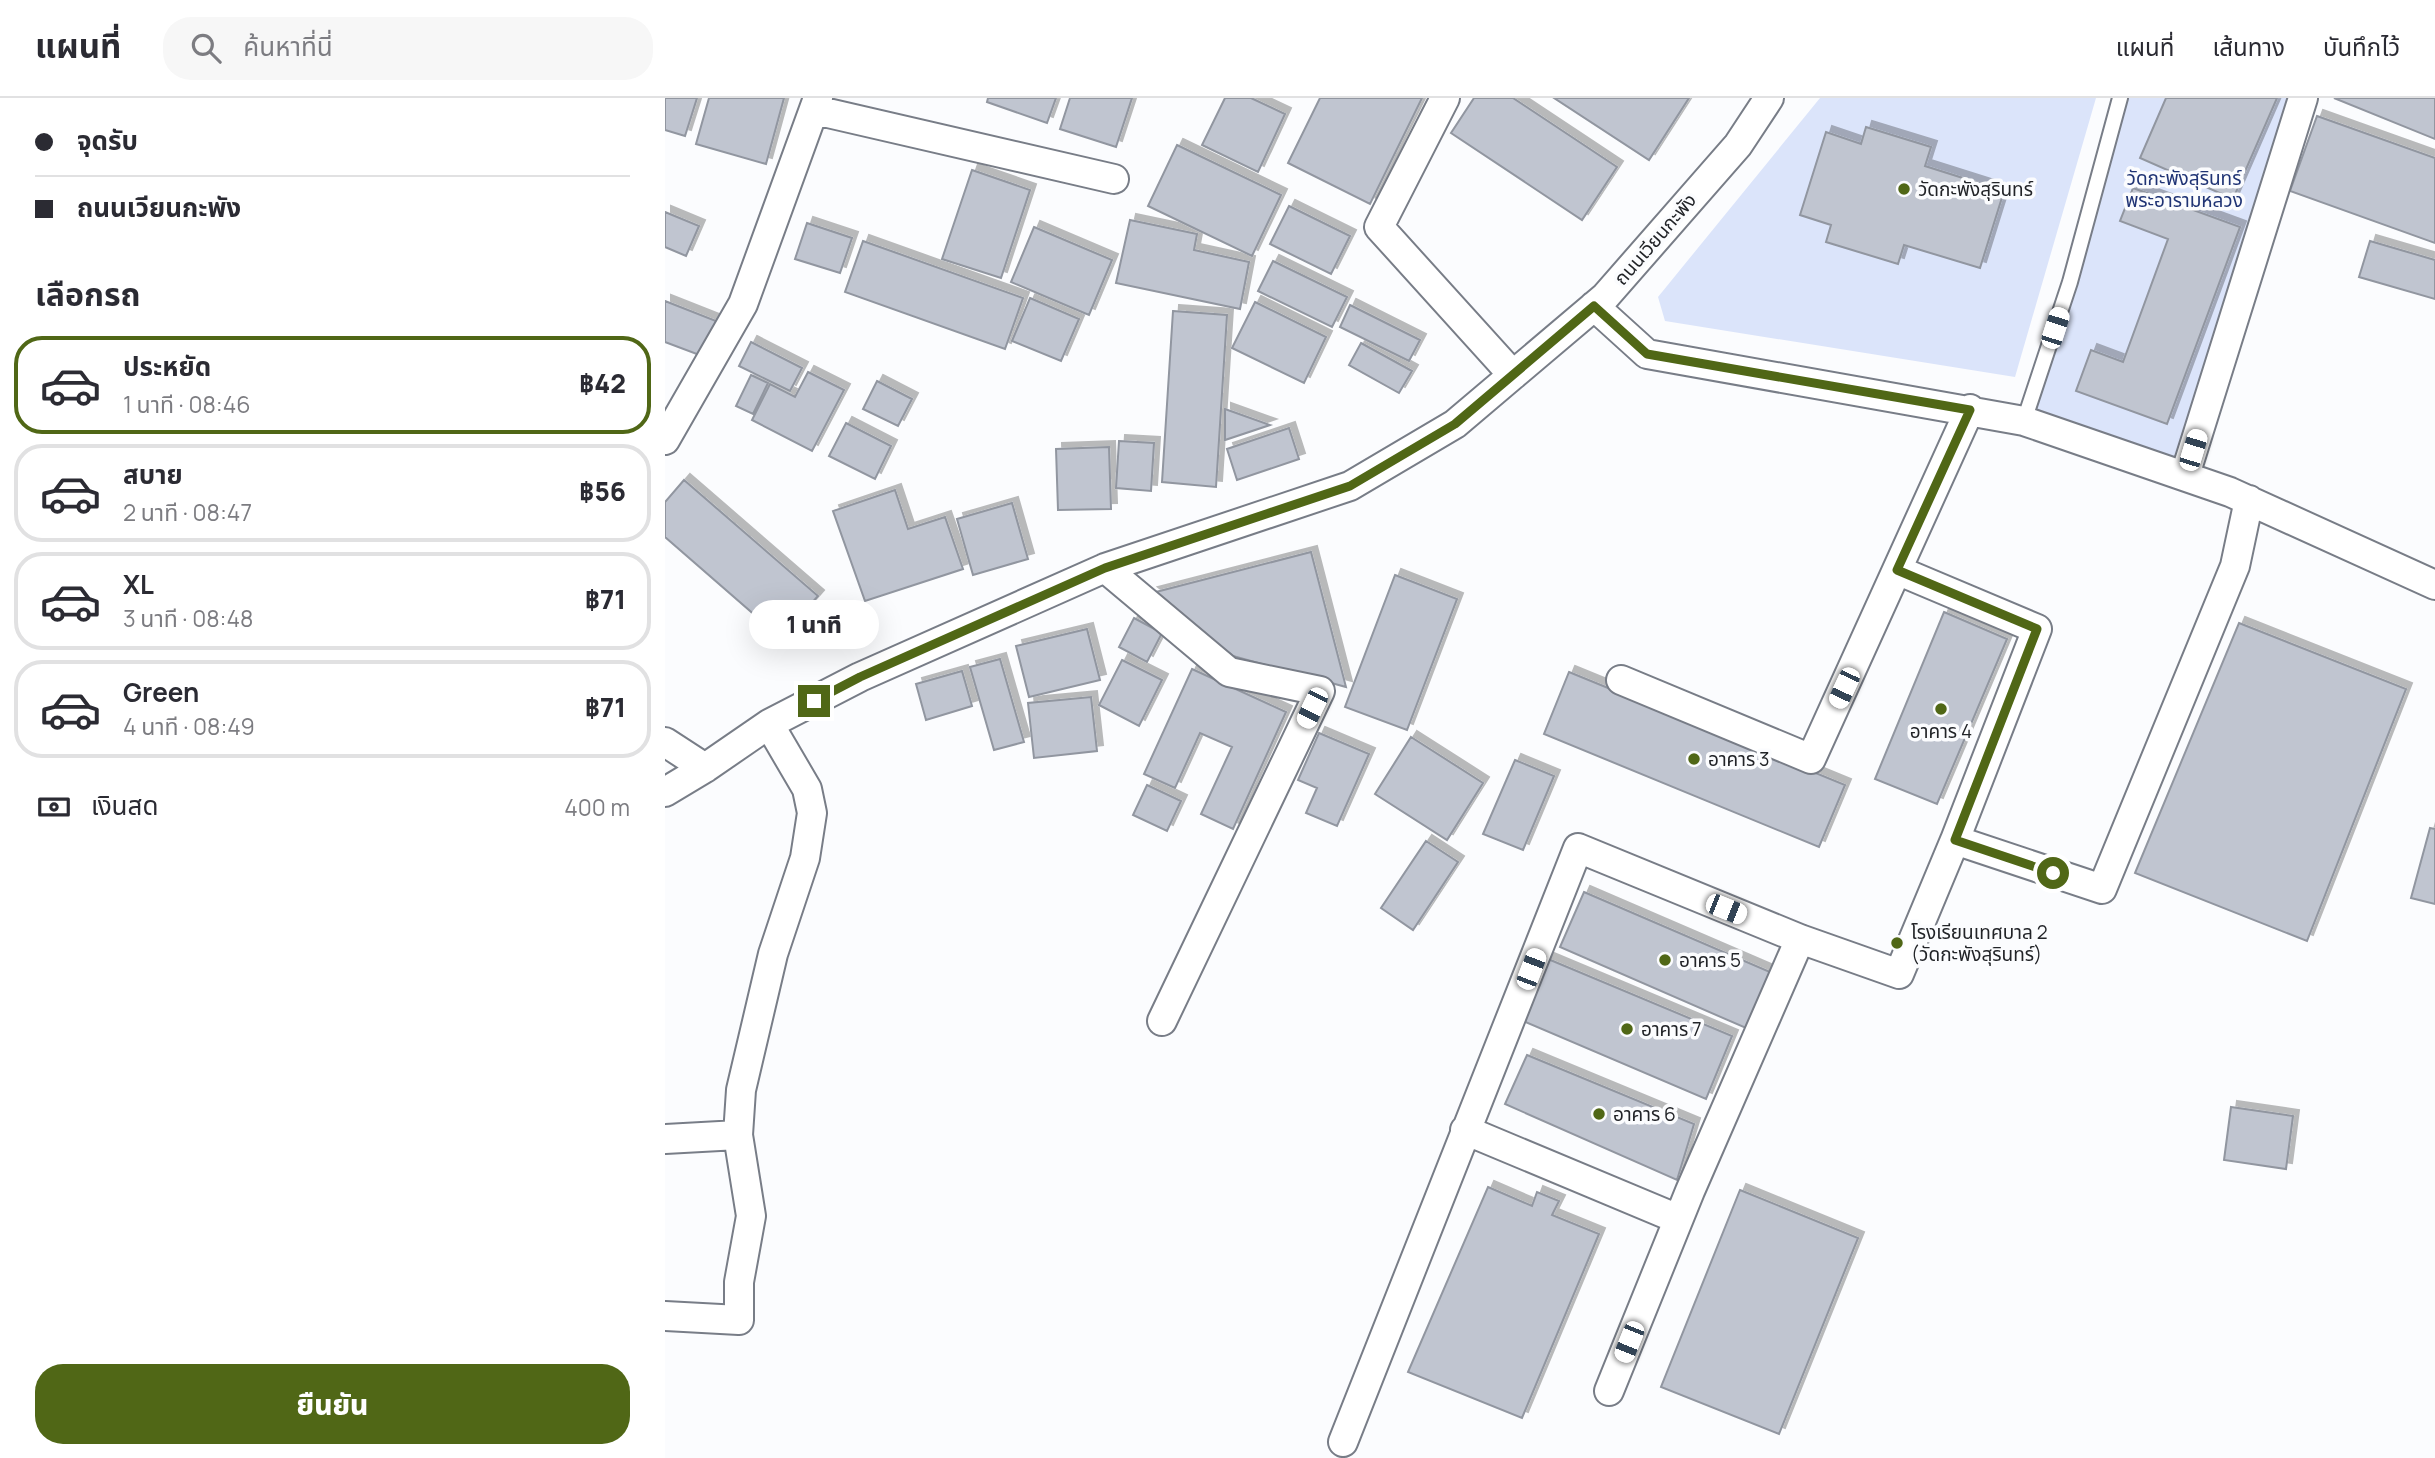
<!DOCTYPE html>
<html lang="th">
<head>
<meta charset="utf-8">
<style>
	:root { --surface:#fff; --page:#f7f7f7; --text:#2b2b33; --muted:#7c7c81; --line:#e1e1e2; --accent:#506716 }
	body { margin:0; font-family:Manrope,"Noto Sans Thai",sans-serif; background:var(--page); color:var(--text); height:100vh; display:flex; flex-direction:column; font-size:26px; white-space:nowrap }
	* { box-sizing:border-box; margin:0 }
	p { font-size:23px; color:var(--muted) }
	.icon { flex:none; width:38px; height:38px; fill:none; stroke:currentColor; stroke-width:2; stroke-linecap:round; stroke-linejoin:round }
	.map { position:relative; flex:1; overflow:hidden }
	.drawer { display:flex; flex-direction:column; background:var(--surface); width:665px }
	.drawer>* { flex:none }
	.guide { display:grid; align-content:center; height:154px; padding:0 35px; background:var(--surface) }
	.end { position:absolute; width:32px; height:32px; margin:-16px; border:9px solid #506716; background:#fff; box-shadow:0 0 0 4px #fff }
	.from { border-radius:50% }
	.bubble { position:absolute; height:49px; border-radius:24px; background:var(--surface); box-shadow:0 7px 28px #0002; font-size:23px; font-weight:800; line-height:49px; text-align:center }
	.car { position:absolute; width:21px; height:42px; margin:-21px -10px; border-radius:9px; box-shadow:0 0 5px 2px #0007; background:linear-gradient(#fff 24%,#345 0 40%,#fff 0 76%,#345 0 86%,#fff 0) }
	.guide b { display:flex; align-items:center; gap:24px; height:66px; font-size:26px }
	.guide b+b { border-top:2px solid var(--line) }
	.guide i { width:18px; height:18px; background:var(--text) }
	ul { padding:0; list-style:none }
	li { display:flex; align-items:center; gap:21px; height:98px; margin:0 14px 10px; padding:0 21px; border:4px solid var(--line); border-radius:28px }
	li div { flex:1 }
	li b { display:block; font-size:26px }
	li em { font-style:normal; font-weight:800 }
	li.active { border-color:var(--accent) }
	li>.icon { width:63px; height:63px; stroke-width:1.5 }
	h2 { padding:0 35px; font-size:32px; line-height:84px }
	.pay { display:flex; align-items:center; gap:18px; height:77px; padding:0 35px; font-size:26px }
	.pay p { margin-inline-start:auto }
	.button { display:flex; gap:14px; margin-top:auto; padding:14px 35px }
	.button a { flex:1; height:80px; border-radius:28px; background:var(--accent); color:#fff; font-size:28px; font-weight:800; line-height:80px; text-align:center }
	header { display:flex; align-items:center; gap:42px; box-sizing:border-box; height:98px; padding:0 35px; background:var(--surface); border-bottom:2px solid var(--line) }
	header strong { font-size:33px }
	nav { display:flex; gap:38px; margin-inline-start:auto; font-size:24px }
	.search { width:490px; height:63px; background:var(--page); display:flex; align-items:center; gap:18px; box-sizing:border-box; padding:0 24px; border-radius:28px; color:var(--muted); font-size:26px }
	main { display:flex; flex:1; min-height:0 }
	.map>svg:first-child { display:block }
</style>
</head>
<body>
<header>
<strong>แผนที่</strong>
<div class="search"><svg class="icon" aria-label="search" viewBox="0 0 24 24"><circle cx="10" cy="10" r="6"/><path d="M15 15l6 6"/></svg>ค้นหาที่นี่</div>
<nav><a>แผนที่</a><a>เส้นทาง</a><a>บันทึกไว้</a></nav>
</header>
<main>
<section class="drawer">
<div class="guide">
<b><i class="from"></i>จุดรับ</b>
<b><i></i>ถนนเวียนกะพัง</b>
</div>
<h2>เลือกรถ</h2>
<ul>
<li class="active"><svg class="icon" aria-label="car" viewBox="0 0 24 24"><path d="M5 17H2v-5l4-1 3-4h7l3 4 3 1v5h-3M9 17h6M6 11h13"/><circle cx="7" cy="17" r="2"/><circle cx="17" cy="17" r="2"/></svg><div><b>ประหยัด</b><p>1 นาที · 08:46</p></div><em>฿42</em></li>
<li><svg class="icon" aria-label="car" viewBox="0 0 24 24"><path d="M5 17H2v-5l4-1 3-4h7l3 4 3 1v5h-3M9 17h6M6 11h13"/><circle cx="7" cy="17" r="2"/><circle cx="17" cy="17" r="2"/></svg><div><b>สบาย</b><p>2 นาที · 08:47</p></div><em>฿56</em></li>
<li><svg class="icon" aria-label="car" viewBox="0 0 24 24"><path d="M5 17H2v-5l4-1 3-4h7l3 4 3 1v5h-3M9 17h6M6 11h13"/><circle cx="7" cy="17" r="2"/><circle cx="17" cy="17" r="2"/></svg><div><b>XL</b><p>3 นาที · 08:48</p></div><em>฿71</em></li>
<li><svg class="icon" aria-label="car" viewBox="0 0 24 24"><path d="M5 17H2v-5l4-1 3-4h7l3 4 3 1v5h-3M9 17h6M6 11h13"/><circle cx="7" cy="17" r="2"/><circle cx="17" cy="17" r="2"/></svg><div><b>Green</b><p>4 นาที · 08:49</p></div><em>฿71</em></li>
</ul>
<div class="pay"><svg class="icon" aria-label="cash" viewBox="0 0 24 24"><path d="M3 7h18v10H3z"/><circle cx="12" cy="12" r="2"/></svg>เงินสด<p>400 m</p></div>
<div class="button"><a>ยืนยัน</a></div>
</section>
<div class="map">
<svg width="1770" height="1360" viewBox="0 0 1770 1360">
	<defs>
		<filter id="shadow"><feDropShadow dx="6" dy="-6" stdDeviation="0" flood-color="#0004"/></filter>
	</defs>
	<rect width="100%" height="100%" fill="#fbfcfe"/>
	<path fill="#dbe4fa" d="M1155 0H1431L1350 279 1000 223 993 199Z
		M1455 0H1638L1520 377 1359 323Z"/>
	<path fill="#c0c5d0" stroke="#9196a0" stroke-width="2" filter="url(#shadow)" d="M0 0H32L20 38 0 32Z
		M44 0H119L101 66 31 46Z
		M323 0H391L382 25 322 4Z
		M405 0H467L451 49 395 31Z
		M560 0H586L620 16 593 74 537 47Z
		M655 0H757L705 106 623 65Z
		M809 0H848L952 69 917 122 786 35Z
		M889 0H1024L984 62Z
		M1501 0H1612L1568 101 1475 60Z
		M1669 0H1770V41Z
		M1652 18 1770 60V145L1625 93Z
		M1201 29 1266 49 1260 68 1339 93 1315 170 1239 147 1233 166 1161 144 1166 127 1135 117 1161 34 1196 46Z
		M512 47 616 97 587 158 483 108Z
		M307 72 365 92 336 180 277 161Z
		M1468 90 1575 129 1502 326 1411 293 1426 252 1458 264 1503 141 1455 123Z
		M624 108 685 138 666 176 605 146Z
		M0 114 34 128 21 158 0 149Z
		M465 122 532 136 529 152 584 164 575 211 451 185Z
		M142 125 187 140 175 175 130 161Z
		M369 129 447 162 424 217 346 184Z
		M198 143 358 200 340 251 180 194Z
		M1705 143 1770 162V201L1694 179Z
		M608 163 682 199 667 229 593 193Z
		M365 200 414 221 396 263 347 243Z
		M0 203 51 223 37 258 0 244Z
		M590 204 661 239 639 285 567 250Z
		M685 207 755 242 744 263 675 229Z
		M508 213 562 217 551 389 497 384Z
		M86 244 137 270 125 293 74 268Z
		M696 245 747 273 734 295 684 267Z
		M143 274 179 292 147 353 87 322 105 286 130 299Z
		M86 277 103 285 88 316 71 308Z
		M212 283 247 301 233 328 198 311Z
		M560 311 605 327 560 342Z
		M181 325 226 348 210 381 164 358Z
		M624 330 634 361 572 382 562 351Z
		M454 343 489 345 486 393 451 390Z
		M444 349 446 411 393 412 391 351Z
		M19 382 153 498 116 540 0 439V404Z
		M230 392 243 431 280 419 298 471 200 503 168 413Z
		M347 405 363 461 308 477 292 421Z
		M646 454 681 589 568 558 487 495Z
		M730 477 792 501 742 632 680 609Z
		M1279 514 1342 541 1272 706 1210 681Z
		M469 520 497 535 482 564 454 549Z
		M1574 525 1741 591 1642 843 1470 775Z
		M422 531 435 582 364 599 351 548Z
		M335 561 359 644 329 652 305 569Z
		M457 562 497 582 474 628 434 607Z
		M527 571 621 614 568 731 536 716 567 649 535 635 510 690 479 676Z
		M297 573 307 608 261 622 251 586Z
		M904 574 1180 687 1154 749 879 636Z
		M426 599 432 653 369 660 363 605Z
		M654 635 704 656 672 728 641 715 652 690 633 682Z
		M746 639 818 685 782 742 710 696Z
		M850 662 889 678 858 752 818 736Z
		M482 687 516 703 502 733 468 717Z
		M1765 730 1770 731V806L1746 800Z
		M761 743 793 764 748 832 716 810Z
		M919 794 1105 874 1081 930 895 849Z
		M883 861 1067 938 1041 1001 858 923Z
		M862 957 1029 1026 1012 1082 840 1006Z
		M1566 1009 1628 1018 1621 1071 1559 1062Z
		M823 1089 867 1108 872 1094 894 1103 887 1117 934 1136 857 1320 743 1274Z
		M1075 1092 1193 1140 1114 1336 996 1289Z"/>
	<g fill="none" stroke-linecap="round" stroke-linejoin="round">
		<g stroke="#787d87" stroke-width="18">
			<path id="lane" d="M1359 323 1405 184 1455 0"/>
		</g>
		<g stroke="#787d87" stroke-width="32">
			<path id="street" d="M780 0 714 129 848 277
				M150 12 449 81
				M929 208 982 256 1359 323 1565 394 1770 487
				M0 342 78 206 153 0
				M1520 377 1638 0
				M440 470 564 574 655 593 497 923
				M1232 472 1372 531 1290 742
				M956 582 1146 661 1305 311
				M0 644 40 670
				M0 694 40 670 104 626 195 579 440 470 685 388 790 326 940 199 1073 47 1104 0
				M800 1032 1013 1121
				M0 1041 73 1037
				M0 1218 74 1222V1184L86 1118 73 1037 76 992 108 856 140 760 147 715 142 691 104 626
				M944 1293 1025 1093 1135 841
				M678 1344 913 750 1135 841 1234 876 1290 742 1437 791 1570 468 1584 402"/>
		</g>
		<use href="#lane" stroke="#fff" stroke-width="14"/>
		<use href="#street" stroke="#fff" stroke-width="28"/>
	</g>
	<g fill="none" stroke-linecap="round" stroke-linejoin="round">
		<path stroke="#506716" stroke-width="9" d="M149 603 195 579 440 470 685 388 790 326 929 208 982 256 1305 312 1232 472 1372 531 1290 742 1388 775"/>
	</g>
	<g fill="#506716" stroke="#fbfcfe" stroke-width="2.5">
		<circle cx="1239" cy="91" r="7"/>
		<circle cx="1276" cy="611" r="7"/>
		<circle cx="1029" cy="661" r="7"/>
		<circle cx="1232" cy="845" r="7"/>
		<circle cx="1000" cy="862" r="7"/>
		<circle cx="962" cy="931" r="7"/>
		<circle cx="934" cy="1016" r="7"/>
	</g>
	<g text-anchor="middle" stroke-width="7" stroke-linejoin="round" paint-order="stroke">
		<g font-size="19" fill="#1f3374" stroke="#fbfcfe">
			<text x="1519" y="87">วัดกะพังสุรินทร์<tspan x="1519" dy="22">พระอารามหลวง</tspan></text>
		</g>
		<g font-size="19" fill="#222428" stroke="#fbfcfe" text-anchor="start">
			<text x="1253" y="98">วัดกะพังสุรินทร์</text>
			<text x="1276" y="640" text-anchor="middle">อาคาร 4</text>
			<text x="1043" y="668">อาคาร 3</text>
			<text x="1246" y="841">โรงเรียนเทศบาล 2<tspan x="1246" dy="22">(วัดกะพังสุรินทร์)</tspan></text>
			<text x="1014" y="869">อาคาร 5</text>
			<text x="976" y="938">อาคาร 7</text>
			<text x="948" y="1023">อาคาร 6</text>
		</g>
		<g font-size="19" fill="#222428" stroke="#fbfcfe">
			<text transform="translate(990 141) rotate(-49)" y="7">ถนนเวียนกะพัง</text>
		</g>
	</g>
</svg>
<i class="end from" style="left:1388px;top:775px"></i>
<i class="end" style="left:149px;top:603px"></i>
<div class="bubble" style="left:84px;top:502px;width:130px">1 นาที</div>
<i class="car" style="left:1390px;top:230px;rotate:18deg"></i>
<i class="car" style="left:1528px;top:352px;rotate:17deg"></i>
<i class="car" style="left:1179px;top:590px;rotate:205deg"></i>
<i class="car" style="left:647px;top:610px;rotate:206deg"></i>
<i class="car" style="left:1061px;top:811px;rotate:112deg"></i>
<i class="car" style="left:866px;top:871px;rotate:21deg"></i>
<i class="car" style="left:964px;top:1244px;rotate:202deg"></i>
</div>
</main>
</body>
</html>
